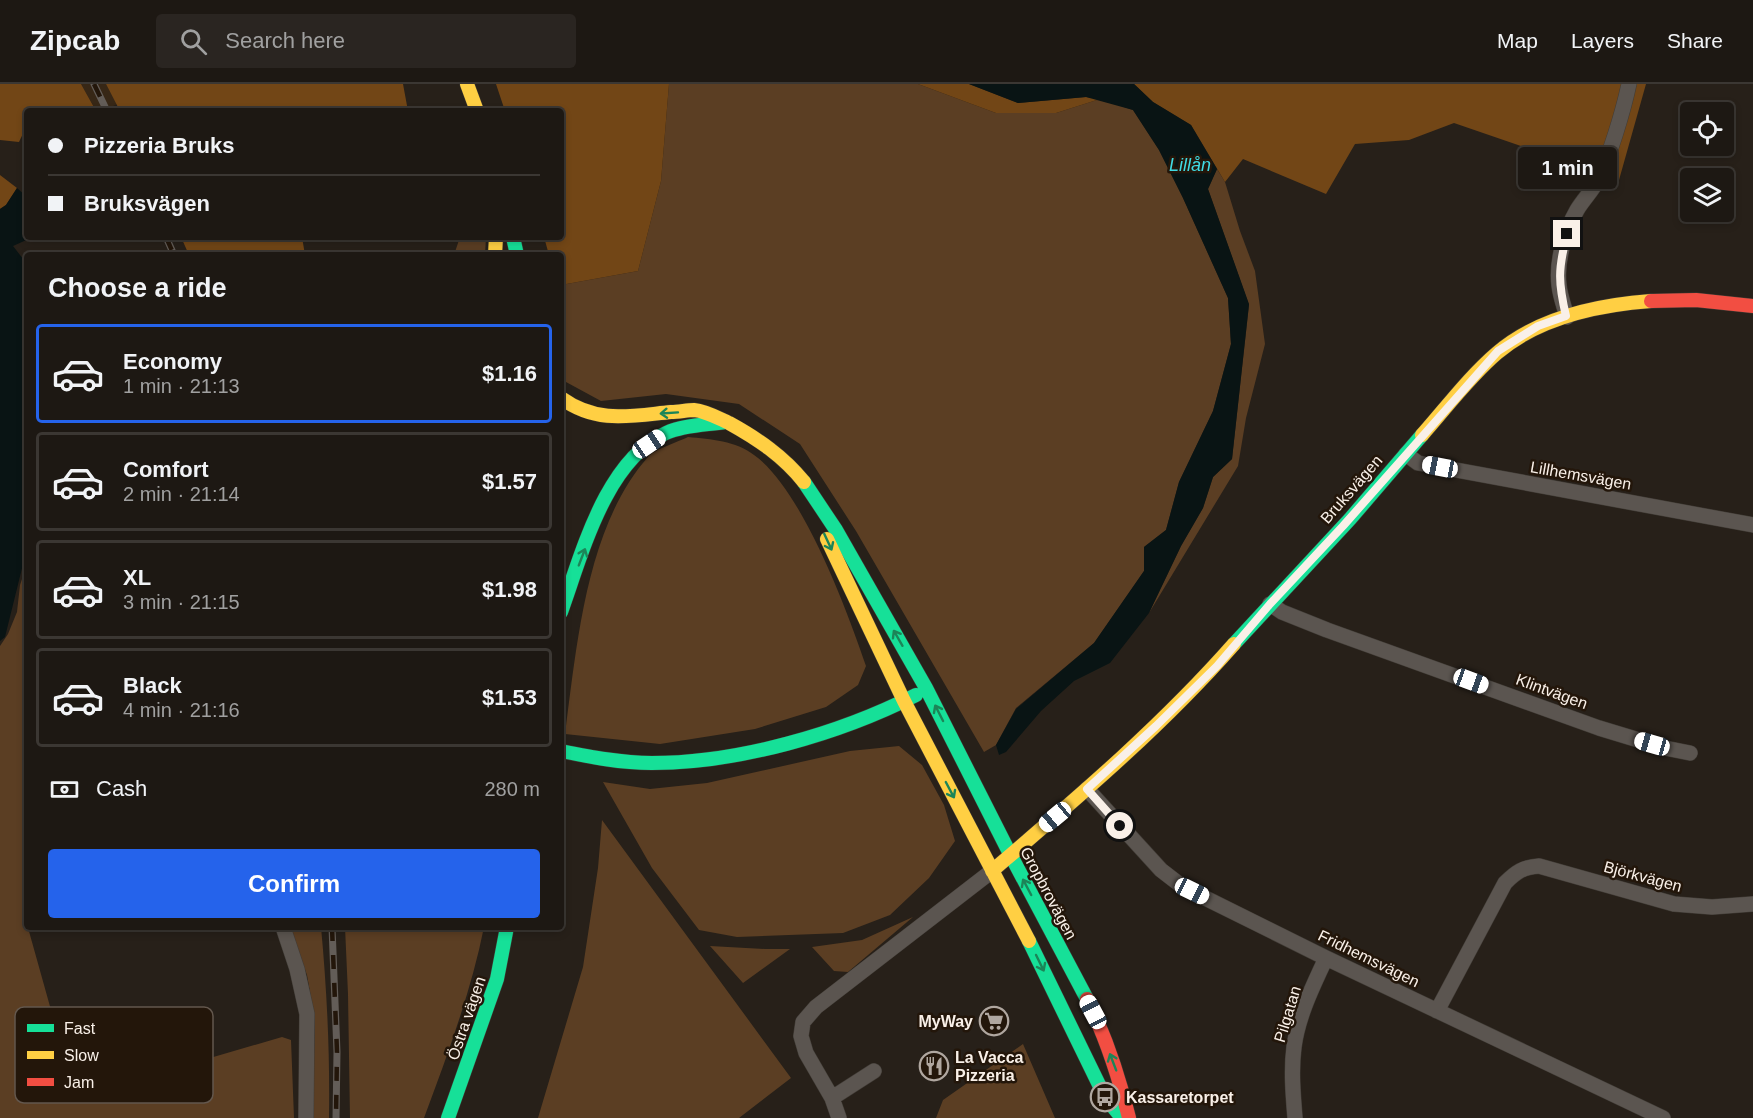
<!DOCTYPE html>
<html lang="en">
<head>
<meta charset="utf-8">
<style>
	:root { --surface:#1d1813; --page:#2a2521; --text:#f1f3f6; --muted:#a0a0a0; --line:#3b3733; --accent:#2563eb }
	body { margin:0; font-family:Helvetica,sans-serif; background:var(--page); color:var(--text); height:100vh; display:flex; flex-direction:column; font-size:22px; white-space:nowrap }
	* { box-sizing:border-box; margin:0 }
	p { font-size:20px; color:var(--muted) }
	.icon { flex:none; width:33px; height:33px; fill:none; stroke:currentColor; stroke-width:2; stroke-linecap:round; stroke-linejoin:round }
	.map { position:relative; flex:1; overflow:hidden }
	.sheet { position:absolute; left:24px; top:168px; width:540px; height:678px; display:flex; flex-direction:column; background:var(--surface); border-radius:6px; box-shadow:0 3px 9px #0003,0 0 0 2px var(--line) }
	.sheet>* { flex:none }
	.hud { position:absolute; left:24px; top:24px; width:540px; height:132px; border-radius:6px; box-shadow:0 3px 9px #0003,0 0 0 2px var(--line); display:grid; align-content:center; height:132px; padding:0 24px; background:var(--surface) }
	.fabs { position:absolute; left:1680px; top:18px; display:grid; gap:12px }
	.fabs a { display:grid; place-items:center; width:54px; height:54px; border-radius:6px; background:var(--surface); box-shadow:0 3px 9px #0003,0 0 0 2px var(--line); font-size:30px }
	.end { position:absolute; width:27px; height:27px; margin:-14px; border:8px solid #f9f0e8; background:#111; box-shadow:0 0 0 3px #111 }
	.from { border-radius:50% }
	.bubble { position:absolute; height:42px; border-radius:6px; background:var(--surface); box-shadow:0 3px 9px #0003,0 0 0 2px var(--line); font-size:20px; font-weight:700; line-height:42px; text-align:center }
	.car { position:absolute; width:18px; height:36px; margin:-18px -9px; border-radius:8px; box-shadow:0 0 4px 2px #0007; background:linear-gradient(#fff 24%,#345 0 40%,#fff 0 76%,#345 0 86%,#fff 0) }
	.hud b { display:flex; align-items:center; gap:21px; height:57px; font-size:22px }
	.hud b+b { border-top:2px solid var(--line) }
	.hud i { width:15px; height:15px; background:var(--text) }
	ul { padding:0; list-style:none }
	li { display:flex; align-items:center; gap:18px; height:99px; margin:0 12px 9px; padding:0 12px; border:3px solid var(--line); border-radius:6px }
	li div { flex:1 }
	li b { display:block; font-size:22px }
	li em { font-style:normal; font-weight:700 }
	li.selected { border-color:var(--accent) }
	li>.icon { width:54px; height:54px; stroke-width:1.5 }
	h2 { padding:0 24px; font-size:27px; line-height:72px }
	.pay { display:flex; align-items:center; gap:15px; height:66px; padding:0 24px; font-size:22px }
	.pay p { margin-inline-start:auto }
	.cta { display:flex; gap:12px; margin-top:auto; padding:12px 24px }
	.cta a { flex:1; height:69px; border-radius:6px; background:var(--accent); color:#fff; font-size:24px; font-weight:700; line-height:69px; text-align:center }
	header { display:flex; align-items:center; gap:36px; box-sizing:border-box; height:84px; padding:0 30px; background:var(--surface); border-bottom:2px solid var(--line) }
	header strong { font-size:28px }
	nav { display:flex; gap:33px; margin-inline-start:auto; font-size:21px }
	.search { width:420px; height:54px; background:var(--page); display:flex; align-items:center; gap:15px; box-sizing:border-box; padding:0 21px; border-radius:6px; color:var(--muted); font-size:22px }
	.map>svg:first-child { display:block }
</style>
</head>
<body>
<header>
<strong>Zipcab</strong>
<div class="search"><svg class="icon" aria-label="search" viewBox="0 0 24 24"><circle cx="10" cy="10" r="6"/><path d="M15 15l6 6"/></svg>Search here</div>
<nav><a>Map</a><a>Layers</a><a>Share</a></nav>
</header>
<div class="map">
<svg width="1753" height="1034" viewBox="0 0 1753 1034">
	<rect width="100%" height="100%" fill="#272019"/>
	<path fill="#372716" d="M81 0H106L117 20 103 27H96Z"/>
	<path fill="#5b3e23" d="M669 0H918L996 29H1056L1100 15 1133 26 1159 66 1183 114 1228 214 1231 260 1213 327 1179 398 1166 446 1144 463V487L1094 559 1016 624 996 661 984 668 856 447 800 360 739 320 666 310 601 317 566 298 561 279V201L638 187 661 97Z
		M1217 85 1225 98 1240 147 1255 187 1265 260 1246 334 1238 382 1149 529 1181 462 1203 424 1213 393 1232 375 1249 221 1208 105Z
		M460 153H486L485 171H454Z
		M688 353C711 355 736 357 754 371 802 405 847 526 866 582L858 601 826 623 755 645 660 660 565 650C577 561 586 443 648 373 655 365 678 358 688 353Z
		M27 480V832L25 833 58 951 94 1008 282 953 291 956 294 1034H0V562L8 550 17 528 20 501Z
		M899 662 922 681 944 721 955 757 929 794 890 831 843 849 737 853 699 846 652 784 603 698 650 705 707 699 850 667Z
		M602 736 791 994 739 1034H538L583 883 598 784Z
		M913 833 848 888 834 887 812 863 862 856Z
		M289 843H321C327 907 330 970 329 1034H312L315 937 307 891Z
		M345 843H484C471 908 447 972 424 1034H350L348 910Z
		M710 862 765 865H790L743 899Z
		M1023 960 1055 1034H936L943 1016Z"/>
	<path fill="#724616" d="M0 0H81L96 27H27V41L19 58 0 56Z
		M106 0H403L408 27H120Z
		M496 0H669L661 97 638 187 561 201V171H549L544 153H561V27H505Z
		M918 0H969L1018 19 1086 13 1100 15 1056 29H996Z
		M1134 0H1646L1619 96 1454 39 1409 56 1355 60 1326 110 1243 75 1225 98 1191 41 1153 18Z
		M0 91 17 104 6 121 0 125Z
		M181 153H302L305 171H189Z"/>
	<path fill="#091414" d="M969 0H1134L1153 18 1191 41 1217 85 1208 105 1249 220 1232 375 1213 393 1203 424 1181 462 1149 529 1110 579 1074 597 1041 627 1006 668 999 671 996 661 1016 625 1094 559 1144 487V463L1166 446 1179 398 1213 327 1231 260 1228 214 1183 114 1159 66 1133 26 1086 13 1018 19Z
		M17 104 27 113V153H33L13 162 27 180V464L5 553 0 557V125L6 121Z"/>
	<g fill="none" stroke-linecap="round" stroke-linejoin="round">
		<g stroke="#413c36" stroke-width="16">
			<path id="street" d="M1567 233C1564 222 1560 212 1559 201 1556 177 1565 147 1577 126 1583 116 1592 107 1598 96 1610 71 1623 28 1629 0
				M1406 370 1418 379 1753 441
				M1270 520 1282 528 1327 546 1599 644 1665 664 1690 669
				M1087 705 1161 786 1183 803 1326 874 1663 1034
				M283 843 297 885 307 930 306 1034
				M1437 927 1505 799C1516 788 1523 783 1539 782L1674 820 1712 823 1753 820
				M832 1014 874 987
				M839 1034 832 1014 806 969 801 952 803 938 816 923 992 787
				M1295 1034C1293 1010 1291 986 1294 963 1298 932 1313 902 1326 874"/>
		</g>
		<g stroke="#413c36" stroke-width="15">
			<path id="fast" d="M513 153 517 171
				M804 398 836 446 926 604 1009 768 1087 915
				M561 528C582 470 605 377 666 349 684 341 706 341 725 338
				M1234 560 1350 435 1422 351
				M561 667C591 673 621 679 652 679 738 679 839 650 916 611
				M1029 857 1105 1013 1122 1034
				M448 1034 497 895 507 843"/>
		</g>
		<g stroke="#413c36" stroke-width="15">
			<path id="slow" d="M467 0 477 27
				M495 171 496 153
				M561 314C597 340 630 332 671 328 679 328 687 326 694 326 706 327 718 334 729 339 758 355 783 372 804 398
				M1422 351C1446 324 1469 293 1497 269 1539 233 1597 221 1651 217
				M827 455 904 617 1029 857
				M992 787C1077 714 1160 644 1234 560"/>
		</g>
		<g stroke="#413c36" stroke-width="15">
			<path id="jam" d="M1651 217 1696 216 1753 222
				M1087 915C1106 953 1119 993 1129 1034"/>
		</g>
		<use href="#street" stroke="#5b5550" stroke-width="15"/>
		<use href="#fast" stroke="#16e098" stroke-width="14"/>
		<use href="#slow" stroke="#ffcf43" stroke-width="14"/>
		<use href="#jam" stroke="#f24e42" stroke-width="14"/>
		<g stroke="#635d58" stroke-width="7">
			<path id="rail" d="M94 0 107 27
				M166 153 174 171
				M332 843 337 968 336 1034"/>
		</g>
		<use href="#rail" stroke="#23160a" stroke-width="4.5" stroke-dasharray="14" stroke-linecap="butt"/>
	</g>
	<defs><path id="oneway-shaft" d="M-6 0H5M1.5-3L5.5 0L1.5 3" fill="none" stroke-width="1.6" stroke-linecap="round" stroke-linejoin="round" transform="scale(1.5)"/></defs>
	<g stroke="#1c8558">
		<use href="#oneway-shaft" transform="translate(669 329) rotate(176)"/>
		<use href="#oneway-shaft" transform="translate(828 458) rotate(65)"/>
		<use href="#oneway-shaft" transform="translate(582 473) rotate(-69)"/>
		<use href="#oneway-shaft" transform="translate(898 554) rotate(-120)"/>
		<use href="#oneway-shaft" transform="translate(939 629) rotate(-117)"/>
		<use href="#oneway-shaft" transform="translate(950 706) rotate(62)"/>
		<use href="#oneway-shaft" transform="translate(1027 803) rotate(-118)"/>
		<use href="#oneway-shaft" transform="translate(1040 879) rotate(64)"/>
		<use href="#oneway-shaft" transform="translate(1113 978) rotate(-111)"/>
	</g>
	<g fill="none" stroke-linecap="round" stroke-linejoin="round">
		<path stroke="#f9f0e8" stroke-width="8" d="M1120 742 1087 705 1156 642 1217 582 1270 520 1343 442 1498 267 1538 242 1566 232C1558 198 1558 185 1567 150"/>
	</g>
	<defs>
		<g id="supermarket-ring" transform="scale(1.5)"><circle r="9.5" fill="#23160a" stroke="#b0a7a0" stroke-width="1.5"/><path d="M-6-5.5h2.5l.6 2H6L4.5 2H-2.5L-4.4-4H-6ZM-1.5 3.2a1.3 1.3 0 1 0 .1 0ZM3 3.2a1.3 1.3 0 1 0 .1 0Z" fill="#b0a7a0"/></g>
		<g id="restaurant-ring" transform="scale(1.5)"><circle r="9.5" fill="#23160a" stroke="#b0a7a0" stroke-width="1.5"/><path d="M-5-6h1v4h1v-4h1v4h1v-4h1v5L-1.5 .5V6h-2V.5L-5-1ZM5-6V6H3V1.5H1.5Q1.5-4 5-6Z" fill="#b0a7a0"/></g>
		<g id="bus-ring" transform="scale(1.5)"><circle r="9.5" fill="#23160a" stroke="#b0a7a0" stroke-width="1.5"/><path d="M-5-6H5V4H4V6H2V4H-2V6H-4V4H-5ZM-3.5-4V0h7V-4ZM-3.5 1.2v1.5H-2V1.2ZM2 1.2v1.5H3.5V1.2Z" fill="#b0a7a0"/></g>
	</defs>
	<g fill-rule="evenodd">
		<use href="#supermarket-ring" x="994" y="937"/>
		<use href="#restaurant-ring" x="934" y="982"/>
		<use href="#bus-ring" x="1105" y="1013"/>
	</g>
	<g text-anchor="middle" stroke-width="5" stroke-linejoin="round" paint-order="stroke">
		<g font-size="16" fill="#f9f0e8" stroke="#23160a">
			<text transform="translate(1581 391) rotate(10)" y="6">Lillhemsvägen</text>
			<text transform="translate(1351 405) rotate(-49)" y="6">Bruksvägen</text>
			<text transform="translate(1552 607) rotate(20)" y="6">Klintvägen</text>
			<text transform="translate(1643 792) rotate(15)" y="6">Björkvägen</text>
			<text transform="translate(1049 809) rotate(62)" y="6">Gropbrovägen</text>
			<text transform="translate(1369 874) rotate(26)" y="6">Fridhemsvägen</text>
			<text transform="translate(1287 930) rotate(-73)" y="6">Pilgatan</text>
			<text transform="translate(466 934) rotate(-71)" y="6">Östra vägen</text>
		</g>
		<g font-size="16" font-weight="bold" fill="#f9f0e8" stroke="#23160a" text-anchor="start">
			<text x="973" y="943" text-anchor="end">MyWay</text>
			<text x="955" y="979">La Vacca<tspan x="955" dy="18">Pizzeria</tspan></text>
			<text x="1126" y="1019">Kassaretorpet</text>
		</g>
		<g font-size="18" font-style="italic" fill="#40dae3" stroke="#23160a">
			<text x="1190" y="87">Lillån</text>
		</g>
	</g>
	<rect x="15" y="923" width="198" height="96" rx="9" fill="#23160a" stroke="#63574d" stroke-width="1.5"/>
	<rect x="27" y="940" width="27" height="8" fill="#16e098"/>
	<rect x="27" y="967" width="27" height="8" fill="#ffcf43"/>
	<rect x="27" y="994" width="27" height="8" fill="#f24e42"/>
	<g font-size="16" fill="#f9f0e8">
		<text x="64" y="950">Fast</text>
		<text x="64" y="977">Slow</text>
		<text x="64" y="1004">Jam</text>
	</g>
</svg>
<div class="fabs">
<a><svg class="icon" aria-label="locate" viewBox="0 0 24 24"><circle cx="12" cy="12" r="6"/><path d="M12 2v4M12 18v4M2 12h4M18 12h4"/></svg></a>
<a><svg class="icon" aria-label="layers" viewBox="0 0 24 24"><path d="M12 4l9 5-9 5-9-5zM3 14l9 5 9-5"/></svg></a>
</div>
<i class="end from" style="left:1120px;top:742px"></i>
<i class="end" style="left:1567px;top:150px"></i>
<div class="bubble" style="left:1518px;top:63px;width:99px">1 min</div>
<i class="car" style="left:649px;top:360px;rotate:56deg"></i>
<i class="car" style="left:1440px;top:383px;rotate:281deg"></i>
<i class="car" style="left:1471px;top:597px;rotate:110deg"></i>
<i class="car" style="left:1652px;top:660px;rotate:286deg"></i>
<i class="car" style="left:1055px;top:733px;rotate:230deg"></i>
<i class="car" style="left:1192px;top:807px;rotate:116deg"></i>
<i class="car" style="left:1093px;top:928px;rotate:332deg"></i>
<div class="hud">
<b><i class="from"></i>Pizzeria Bruks</b>
<b><i></i>Bruksvägen</b>
</div>
<section class="sheet">
<h2>Choose a ride</h2>
<ul>
<li class="selected"><svg class="icon" aria-label="car" viewBox="0 0 24 24"><path d="M5 17H2v-5l4-1 3-4h7l3 4 3 1v5h-3M9 17h6M6 11h13"/><circle cx="7" cy="17" r="2"/><circle cx="17" cy="17" r="2"/></svg><div><b>Economy</b><p>1 min · 21:13</p></div><em>$1.16</em></li>
<li><svg class="icon" aria-label="car" viewBox="0 0 24 24"><path d="M5 17H2v-5l4-1 3-4h7l3 4 3 1v5h-3M9 17h6M6 11h13"/><circle cx="7" cy="17" r="2"/><circle cx="17" cy="17" r="2"/></svg><div><b>Comfort</b><p>2 min · 21:14</p></div><em>$1.57</em></li>
<li><svg class="icon" aria-label="car" viewBox="0 0 24 24"><path d="M5 17H2v-5l4-1 3-4h7l3 4 3 1v5h-3M9 17h6M6 11h13"/><circle cx="7" cy="17" r="2"/><circle cx="17" cy="17" r="2"/></svg><div><b>XL</b><p>3 min · 21:15</p></div><em>$1.98</em></li>
<li><svg class="icon" aria-label="car" viewBox="0 0 24 24"><path d="M5 17H2v-5l4-1 3-4h7l3 4 3 1v5h-3M9 17h6M6 11h13"/><circle cx="7" cy="17" r="2"/><circle cx="17" cy="17" r="2"/></svg><div><b>Black</b><p>4 min · 21:16</p></div><em>$1.53</em></li>
</ul>
<div class="pay"><svg class="icon" aria-label="cash" viewBox="0 0 24 24"><path d="M3 7h18v10H3z"/><circle cx="12" cy="12" r="2"/></svg>Cash<p>280 m</p></div>
<div class="cta"><a>Confirm</a></div>
</section>
</div>
</body>
</html>
